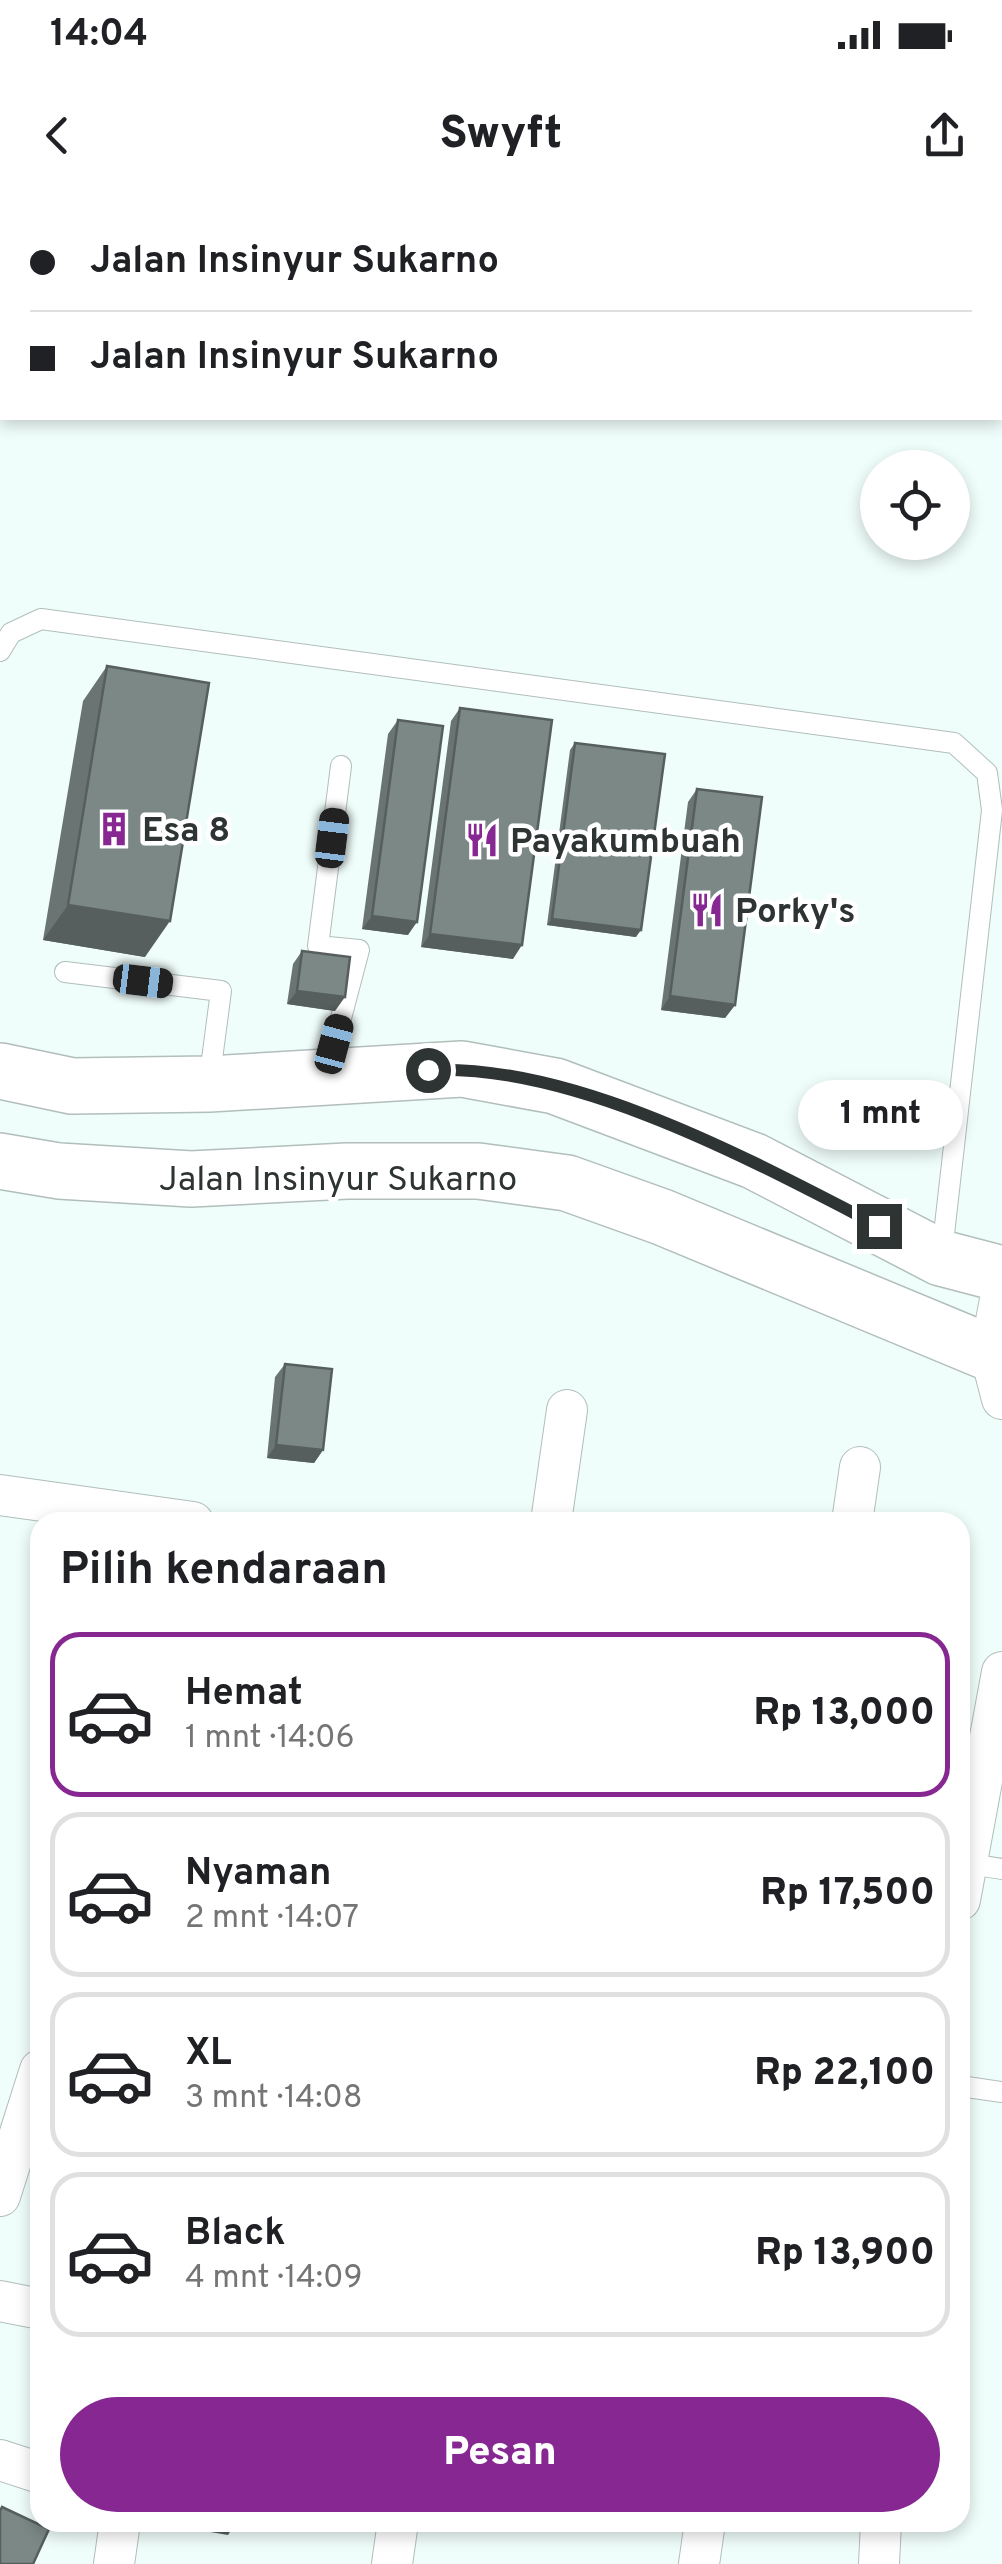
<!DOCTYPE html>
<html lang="id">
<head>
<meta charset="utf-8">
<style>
	:root { --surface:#fff; --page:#f2f2f2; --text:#202124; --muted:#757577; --line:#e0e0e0; --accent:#862792 }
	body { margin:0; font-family:Overpass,sans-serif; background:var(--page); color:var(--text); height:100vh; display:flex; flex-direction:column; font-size:38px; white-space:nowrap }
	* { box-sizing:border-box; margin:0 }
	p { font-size:32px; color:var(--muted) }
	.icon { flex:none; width:55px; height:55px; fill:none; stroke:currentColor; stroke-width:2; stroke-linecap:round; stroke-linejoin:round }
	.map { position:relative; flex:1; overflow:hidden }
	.panel { position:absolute; left:30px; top:1312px; width:940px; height:1020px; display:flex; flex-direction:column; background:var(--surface); border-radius:30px; box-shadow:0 5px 15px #0003 }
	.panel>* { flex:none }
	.banner { position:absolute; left:0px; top:0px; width:1002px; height:220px; box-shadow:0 5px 15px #0003; display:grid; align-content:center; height:220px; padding:0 30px; background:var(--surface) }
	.controls { position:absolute; left:860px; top:250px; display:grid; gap:20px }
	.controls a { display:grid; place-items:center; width:110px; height:110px; border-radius:50%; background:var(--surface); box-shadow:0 5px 15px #0003; font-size:50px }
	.end { position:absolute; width:45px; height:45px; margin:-22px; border:12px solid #2e3433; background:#fff; box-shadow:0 0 0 5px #fff }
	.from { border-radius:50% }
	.bubble { position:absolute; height:70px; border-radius:35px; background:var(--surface); box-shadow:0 5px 15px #0003; font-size:32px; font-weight:800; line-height:70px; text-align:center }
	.car { position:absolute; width:30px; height:60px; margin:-30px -15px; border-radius:12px; box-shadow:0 0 8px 2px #0007; background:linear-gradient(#222 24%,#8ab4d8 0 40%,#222 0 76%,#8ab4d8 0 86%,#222 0) }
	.banner b { display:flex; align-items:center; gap:35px; height:95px; font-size:38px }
	.banner b+b { border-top:2px solid var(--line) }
	.banner i { width:25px; height:25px; background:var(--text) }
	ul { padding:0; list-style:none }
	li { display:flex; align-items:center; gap:30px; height:165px; margin:0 20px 15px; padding:0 10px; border:5px solid var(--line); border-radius:30px }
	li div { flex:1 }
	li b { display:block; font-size:38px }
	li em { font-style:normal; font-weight:800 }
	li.current { border-color:var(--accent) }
	li>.icon { width:90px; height:90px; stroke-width:1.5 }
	h2 { padding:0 30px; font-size:45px; line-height:120px }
	.action { display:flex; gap:20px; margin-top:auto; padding:20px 30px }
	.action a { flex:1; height:115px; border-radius:60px; background:var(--accent); color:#fff; font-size:40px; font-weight:800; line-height:115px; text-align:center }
	.status { display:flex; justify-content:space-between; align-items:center; height:70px; padding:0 50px; background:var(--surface); direction:ltr }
	.status svg { height:28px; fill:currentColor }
	header { display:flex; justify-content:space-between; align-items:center; height:130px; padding:0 30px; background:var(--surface); font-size:45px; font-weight:800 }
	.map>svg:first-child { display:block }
</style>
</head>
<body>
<div class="status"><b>14:04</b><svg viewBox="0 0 49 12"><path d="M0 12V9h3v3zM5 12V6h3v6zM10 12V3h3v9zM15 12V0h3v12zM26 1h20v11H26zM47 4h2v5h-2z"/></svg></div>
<header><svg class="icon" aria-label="back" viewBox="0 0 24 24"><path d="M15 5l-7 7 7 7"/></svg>Swyft<svg class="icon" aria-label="share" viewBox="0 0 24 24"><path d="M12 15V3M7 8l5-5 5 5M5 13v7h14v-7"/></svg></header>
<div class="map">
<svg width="1002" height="2364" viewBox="0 0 1002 2364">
	<rect width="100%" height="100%" fill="#effdfb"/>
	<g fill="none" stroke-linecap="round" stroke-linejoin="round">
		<g stroke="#b1bebc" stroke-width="22">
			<path id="service" d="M452 0 471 2
				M418 2V0
				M621 2 622 0
				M0 451 11 433 41 419 954 543 987 573 992 610 942 1052
				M65 772 221 791 209 882
				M326 875 359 750 318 746 341 566
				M970 1664 1002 1669
				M960 1886 1002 1892"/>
		</g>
		<g stroke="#b1bebc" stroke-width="42">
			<path id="minor" d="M0 20H2
				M1000 171H1002
				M1002 1089 990 1153 1002 1199
				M0 1295 193 1322
				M551 1322 567 1210
				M852 1322 860 1267
				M960 1700 1002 1472
				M0 1996 40 1870
				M0 2101 40 2109
				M0 2260 40 2273
				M114 2364 120 2322
				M392 2364 398 2322
				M699 2364 705 2322
				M879 2364 881 2322"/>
		</g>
		<g stroke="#b1bebc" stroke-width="58">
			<path id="primary" d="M0 871 72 886 209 884 462 869 555 886 754 961 941 1058 1002 1074
				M0 961 59 971 191 979 347 971H478L567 983 662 1017 1002 1158"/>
		</g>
		<use href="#service" stroke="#fff" stroke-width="20"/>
		<use href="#minor" stroke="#fff" stroke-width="40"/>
		<use href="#primary" stroke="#fff" stroke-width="55"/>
	</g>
	<path fill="#6a7573" d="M107 466 145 757 43 740 83 501Z
		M460 508 513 759 421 747 451 521Z
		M398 520 408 735 362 729 388 534Z
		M575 543 636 737 547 725 570 550Z
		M697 589 735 805 725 818 661 810 688 602Z
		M302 751 335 811 287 804 293 764Z
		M285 1164 323 1250 314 1263 267 1258 275 1177Z"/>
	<path fill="#565f5e" d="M68 705 170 721 145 757 43 740Z
		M372 716 417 722 408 735 362 729Z
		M552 719 641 730 636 737 547 725Z
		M430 734 522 745 513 759 421 747Z
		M297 791 345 797 335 811 287 804Z
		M670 796 735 805 725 818 661 810Z
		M276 1245 323 1250 314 1263 267 1258Z
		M171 2322H200L232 2329 228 2335 169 2325Z"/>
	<path fill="#7b8886" stroke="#565f5e" stroke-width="2.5" d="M107 466 209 483 170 721 68 705Z
		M460 508 552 520 522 745 430 734Z
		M398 520 443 526 417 722 372 716Z
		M575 543 665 554 641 730 552 719Z
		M697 589 762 597 735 805 670 796Z
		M302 751 350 757 345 797 297 791Z
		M285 1164 332 1169 323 1250 276 1245Z
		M2 2307 49 2329 33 2364H0V2311Z
		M200 2322H234L232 2329Z"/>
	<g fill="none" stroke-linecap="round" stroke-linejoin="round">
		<path stroke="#2e3433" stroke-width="12" d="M428 870C574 863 751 960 879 1026"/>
	</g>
	<defs>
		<g id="building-bare" transform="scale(2.7)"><path d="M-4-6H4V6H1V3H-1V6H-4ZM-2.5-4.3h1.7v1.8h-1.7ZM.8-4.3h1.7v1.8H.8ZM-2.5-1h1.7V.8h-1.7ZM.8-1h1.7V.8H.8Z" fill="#862792" stroke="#fff" stroke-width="2.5" paint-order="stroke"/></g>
		<g id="restaurant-bare" transform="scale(2.7)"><path d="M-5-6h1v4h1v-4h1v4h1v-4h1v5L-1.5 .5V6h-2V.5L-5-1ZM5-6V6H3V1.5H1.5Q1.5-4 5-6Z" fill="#862792" stroke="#fff" stroke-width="2.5" paint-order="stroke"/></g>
	</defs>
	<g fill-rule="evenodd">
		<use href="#building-bare" x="114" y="629"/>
		<use href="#restaurant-bare" x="482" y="640"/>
		<use href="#restaurant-bare" x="707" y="710"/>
	</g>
	<g text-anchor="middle" stroke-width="9" stroke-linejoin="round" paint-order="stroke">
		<g font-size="35" font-weight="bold" fill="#2e3433" stroke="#fff" text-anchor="start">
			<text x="142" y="641">Esa 8</text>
			<text x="510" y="652">Payakumbuah</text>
			<text x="735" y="722">Porky's</text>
		</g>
		<g font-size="35" fill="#2e3433" stroke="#fff">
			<text x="338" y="990">Jalan Insinyur Sukarno</text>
		</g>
	</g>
</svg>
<div class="controls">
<a><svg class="icon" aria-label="locate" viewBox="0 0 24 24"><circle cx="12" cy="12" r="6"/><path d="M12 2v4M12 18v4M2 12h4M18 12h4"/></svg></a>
</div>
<i class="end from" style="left:428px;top:870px"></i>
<i class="end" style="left:879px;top:1026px"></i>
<div class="bubble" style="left:798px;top:880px;width:165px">1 mnt</div>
<i class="car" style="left:332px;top:638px;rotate:7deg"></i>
<i class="car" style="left:143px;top:781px;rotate:97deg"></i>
<i class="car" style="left:334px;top:844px;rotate:15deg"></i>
<div class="banner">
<b><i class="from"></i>Jalan Insinyur Sukarno</b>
<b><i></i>Jalan Insinyur Sukarno</b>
</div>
<section class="panel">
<h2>Pilih kendaraan</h2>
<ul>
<li class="current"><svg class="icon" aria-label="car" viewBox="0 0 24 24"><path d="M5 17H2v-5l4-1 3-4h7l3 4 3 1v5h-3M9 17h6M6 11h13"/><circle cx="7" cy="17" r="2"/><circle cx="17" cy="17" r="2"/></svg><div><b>Hemat</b><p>1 mnt · 14:06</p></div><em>Rp 13,000</em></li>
<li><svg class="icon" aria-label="car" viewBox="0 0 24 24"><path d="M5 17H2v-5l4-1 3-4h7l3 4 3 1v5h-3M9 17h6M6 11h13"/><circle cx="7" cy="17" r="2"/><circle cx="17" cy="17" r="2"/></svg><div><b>Nyaman</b><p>2 mnt · 14:07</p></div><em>Rp 17,500</em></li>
<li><svg class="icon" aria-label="car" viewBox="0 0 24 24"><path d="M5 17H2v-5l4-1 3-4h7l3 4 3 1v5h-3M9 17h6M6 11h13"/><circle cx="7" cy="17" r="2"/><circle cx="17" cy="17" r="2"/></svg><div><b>XL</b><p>3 mnt · 14:08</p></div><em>Rp 22,100</em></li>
<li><svg class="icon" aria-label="car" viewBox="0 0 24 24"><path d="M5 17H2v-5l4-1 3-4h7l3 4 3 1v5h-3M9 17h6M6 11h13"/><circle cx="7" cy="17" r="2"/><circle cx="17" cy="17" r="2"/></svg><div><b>Black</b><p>4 mnt · 14:09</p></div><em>Rp 13,900</em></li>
</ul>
<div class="action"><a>Pesan</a></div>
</section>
</div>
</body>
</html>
